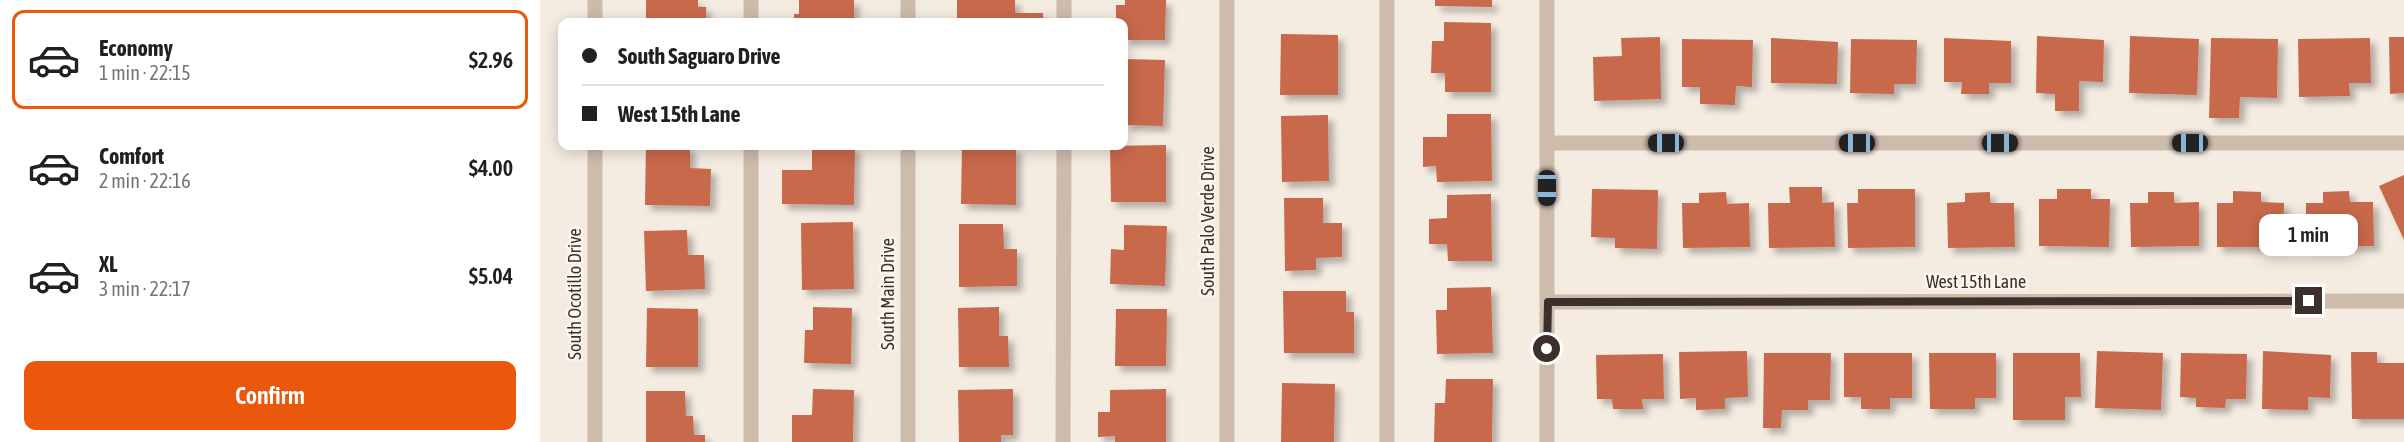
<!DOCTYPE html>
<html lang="en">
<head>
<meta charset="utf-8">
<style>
	:root { --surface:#fff; --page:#f6f6f6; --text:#202124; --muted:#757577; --line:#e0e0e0; --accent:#ea580c }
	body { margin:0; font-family:"Asap Condensed",sans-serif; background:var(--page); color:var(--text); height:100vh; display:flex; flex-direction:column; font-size:22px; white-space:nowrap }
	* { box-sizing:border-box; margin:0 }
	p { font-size:20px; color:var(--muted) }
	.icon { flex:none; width:33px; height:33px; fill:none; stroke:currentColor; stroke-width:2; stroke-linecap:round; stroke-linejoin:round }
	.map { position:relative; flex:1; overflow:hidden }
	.side { display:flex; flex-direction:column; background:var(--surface); width:540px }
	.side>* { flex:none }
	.top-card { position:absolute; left:18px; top:18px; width:570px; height:132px; border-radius:12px; box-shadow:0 3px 15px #0003; display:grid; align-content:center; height:132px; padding:0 24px; background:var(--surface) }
	.end { position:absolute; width:27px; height:27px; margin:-14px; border:8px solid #3b302b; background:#fff; box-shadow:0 0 0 3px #fff }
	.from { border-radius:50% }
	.bubble { position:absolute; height:42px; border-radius:12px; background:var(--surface); box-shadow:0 3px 15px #0003; font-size:20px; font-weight:600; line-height:42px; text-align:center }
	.car { position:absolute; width:18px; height:36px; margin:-18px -9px; border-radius:8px; box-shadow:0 0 4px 2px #0007; background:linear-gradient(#222 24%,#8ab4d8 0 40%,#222 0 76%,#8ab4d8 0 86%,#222 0) }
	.top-card b { display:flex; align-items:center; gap:21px; height:57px; font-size:22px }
	.top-card b+b { border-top:2px solid var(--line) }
	.top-card i { width:15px; height:15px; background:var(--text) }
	ul { padding:10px 0 0; list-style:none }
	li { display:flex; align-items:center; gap:18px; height:99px; margin:0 12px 9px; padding:0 12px; border:3px solid transparent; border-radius:12px }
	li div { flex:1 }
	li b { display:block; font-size:22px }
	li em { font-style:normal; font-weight:600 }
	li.selected { border-color:var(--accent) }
	li>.icon { width:54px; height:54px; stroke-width:1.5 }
	.cta { display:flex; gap:12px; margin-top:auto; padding:12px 24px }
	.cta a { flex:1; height:69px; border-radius:12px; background:var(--accent); color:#fff; font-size:24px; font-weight:600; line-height:69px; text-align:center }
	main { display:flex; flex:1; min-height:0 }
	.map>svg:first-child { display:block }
</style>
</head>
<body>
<main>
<section class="side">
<ul>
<li class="selected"><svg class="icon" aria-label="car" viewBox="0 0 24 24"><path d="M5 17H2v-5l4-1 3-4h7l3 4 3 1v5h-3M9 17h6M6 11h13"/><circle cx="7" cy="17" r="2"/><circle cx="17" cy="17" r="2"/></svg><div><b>Economy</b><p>1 min · 22:15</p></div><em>$2.96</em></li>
<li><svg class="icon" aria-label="car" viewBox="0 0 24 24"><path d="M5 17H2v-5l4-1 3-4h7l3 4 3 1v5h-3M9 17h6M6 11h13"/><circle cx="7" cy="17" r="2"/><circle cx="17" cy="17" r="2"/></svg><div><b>Comfort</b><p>2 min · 22:16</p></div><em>$4.00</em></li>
<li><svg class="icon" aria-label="car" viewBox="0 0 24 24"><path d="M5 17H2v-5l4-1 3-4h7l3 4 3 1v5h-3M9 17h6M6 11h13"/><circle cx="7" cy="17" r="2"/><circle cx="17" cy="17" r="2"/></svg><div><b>XL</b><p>3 min · 22:17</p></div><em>$5.04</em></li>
</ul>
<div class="cta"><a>Confirm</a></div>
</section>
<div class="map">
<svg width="1864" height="442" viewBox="0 0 1864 442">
	<defs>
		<filter id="shadow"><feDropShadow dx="5.5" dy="5.5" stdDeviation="3" flood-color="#0004"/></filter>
	</defs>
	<rect width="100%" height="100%" fill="#f4ebe1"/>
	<path fill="#c8694b" filter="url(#shadow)" d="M106 0H158V7H166V22H106Z
		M259 0H314V22H254V14H259Z
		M417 0H475V13H503V22H417Z
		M585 0H626L625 40H584V22H576V5H585Z
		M895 0H952V7L895 6Z
		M904 22 951 23V92H905V73H891L892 41H904Z
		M741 34 798 35V95H740Z
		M1497 36 1564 40 1563 82 1539 81V111H1515V94L1496 93Z
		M1590 36 1659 39 1657 95 1589 93Z
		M1120 37 1121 99 1054 101 1053 57 1082 56 1081 38Z
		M1849 37H1864V93L1850 94Z
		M1231 38 1298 42 1297 84 1231 83Z
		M1404 38 1471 41V83H1449V94H1421L1422 82H1404Z
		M1671 38 1738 39 1737 98 1700 97 1699 118H1669Z
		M1830 38 1831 83H1809L1810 96 1759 97 1758 39Z
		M1142 39 1213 40 1212 87 1196 86 1195 105 1160 104V87H1142Z
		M1311 39 1377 40 1376 84H1354V94L1310 93Z
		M585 59 625 60 623 126 584 125Z
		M907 114H951L952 181 897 182 896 166 883 167V137H907Z
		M788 115 789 181 742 182 741 116Z
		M626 145V202H571L570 146Z
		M106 146H150V168L171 169 170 206 105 205Z
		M272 146H315L314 205 242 204V170H272Z
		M422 146 476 147V205L421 204Z
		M1864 175V240L1839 186Z
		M1249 187H1282V203L1294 202 1295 247 1229 248 1228 203H1250Z
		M1052 189 1118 190 1117 249 1075 248V238L1051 237Z
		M1318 189H1375V247L1308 248 1307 203H1318Z
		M1517 189H1551V199H1570L1569 247 1499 246V199H1517Z
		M1693 191 1721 192V202L1744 203 1743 247H1677V203H1693Z
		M1809 191 1810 202H1833L1834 246 1766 247V203H1783V192Z
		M1186 192 1187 204 1209 203 1210 247 1143 248 1142 203H1159V193Z
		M1450 192V203H1474L1475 247 1408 248 1407 203 1425 202V193Z
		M1608 192H1634V203L1659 202V246L1591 247 1590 203H1608Z
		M951 194 952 261H908L907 244H889V219L907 218V195Z
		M744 198H783V223H802V257L776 258V270L745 271Z
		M313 222 314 289 262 290 261 223Z
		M419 224H463L464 249H477V286L419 287Z
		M584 225 627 226 625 286 570 284 571 249 584 250Z
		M147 230 148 255H164L165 289 106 291 104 231Z
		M951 287 953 353 897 354 896 310H907V288Z
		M743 291H806V312H814V353H744Z
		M273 307 312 308 311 364 264 363 265 330H273Z
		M459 307V336H468L469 367H419L418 308Z
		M107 308 158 309V367H106Z
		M576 309H627L626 366H575Z
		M1207 351 1208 397 1185 398V409L1156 410V398L1140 399 1139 352Z
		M1557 351 1623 353 1621 410 1555 408Z
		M1723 351 1791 355 1790 398 1768 397V410L1722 409Z
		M1811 352H1837V363H1864V419H1812Z
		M1224 353H1291L1290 400H1268V410H1242L1241 428H1223Z
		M1304 353H1372V398H1350V409H1321V397H1304Z
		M1389 353H1456V398H1435V409H1390Z
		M1473 353H1540L1541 397H1525V420H1473Z
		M1641 353 1707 354 1706 399H1686L1685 408 1656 407V398L1640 397Z
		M1123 354 1124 399H1102L1103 409H1073L1072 399H1057L1056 355Z
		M906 379H953L952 442H894L895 403H905Z
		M742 383 795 384 794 442H741Z
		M273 389 314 390 313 442H252V415H272Z
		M473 389V435H461V442H419L418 390Z
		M626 389V442H575V436L558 437V412H570V390Z
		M106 391H145L146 416H153L154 435H165V442H106Z"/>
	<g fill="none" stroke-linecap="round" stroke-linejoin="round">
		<path stroke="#cdbbac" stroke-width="15" d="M211 0V22
			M368 0V22
			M847 0V442
			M55 22V0
			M524 22V0
			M1007 143H1864
			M211 146V442
			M368 146V442
			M1008 302 1864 301
			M55 442V146
			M523 442 524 146
			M687 442V0
			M1007 442V0"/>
	</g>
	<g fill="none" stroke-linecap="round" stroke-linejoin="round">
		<path stroke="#3b302b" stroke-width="8" d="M1007 349 1008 302 1769 301"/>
	</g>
	<g text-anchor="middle" stroke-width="5" stroke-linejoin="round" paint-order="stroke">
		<g font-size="18" fill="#3b302b" stroke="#fbf5ee">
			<text transform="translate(668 221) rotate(-90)" y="6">South Palo Verde Drive</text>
			<text x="1436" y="288">West 15th Lane</text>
			<text transform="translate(35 294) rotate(-90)" y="6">South Ocotillo Drive</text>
			<text transform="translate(348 294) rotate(-90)" y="6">South Main Drive</text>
		</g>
	</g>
</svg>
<i class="end from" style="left:1007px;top:349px"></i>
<i class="end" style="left:1769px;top:301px"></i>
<div class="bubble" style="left:1719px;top:214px;width:99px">1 min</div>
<i class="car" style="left:1126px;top:143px;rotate:270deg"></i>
<i class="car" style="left:1317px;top:143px;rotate:270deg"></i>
<i class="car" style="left:1460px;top:143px;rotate:90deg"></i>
<i class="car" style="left:1650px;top:143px;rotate:270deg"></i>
<i class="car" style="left:1007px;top:188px;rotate:180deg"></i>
<div class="top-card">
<b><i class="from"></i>South Saguaro Drive</b>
<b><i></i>West 15th Lane</b>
</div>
</div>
</main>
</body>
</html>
